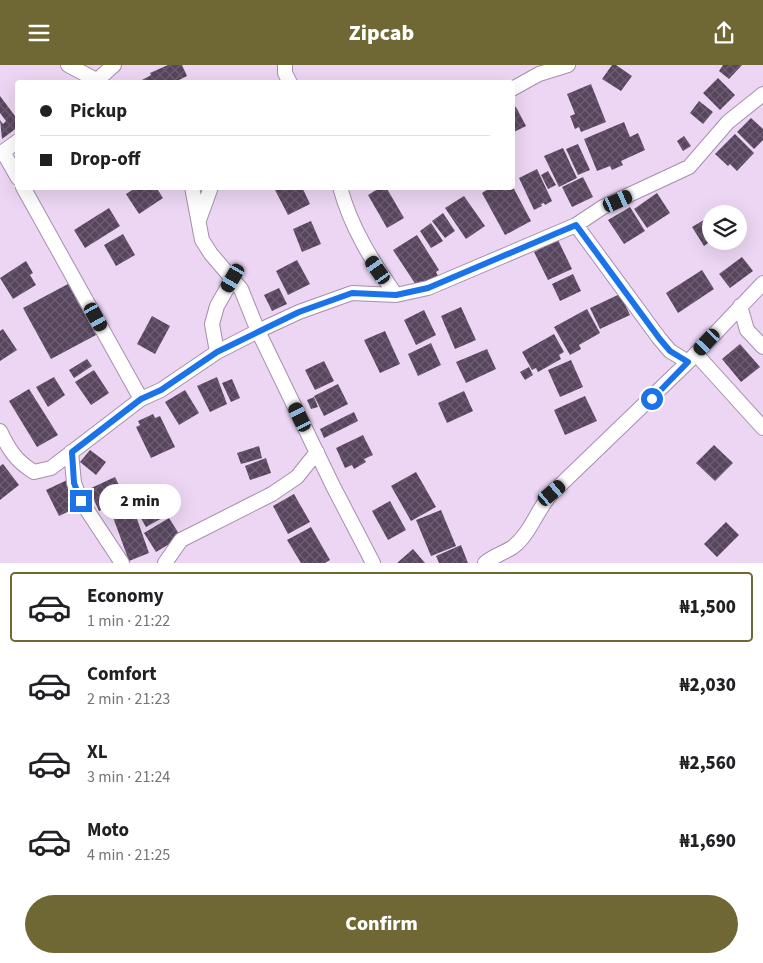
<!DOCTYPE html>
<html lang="en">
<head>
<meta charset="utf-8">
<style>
	:root { --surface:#fff; --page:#f6f6f6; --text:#202124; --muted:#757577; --line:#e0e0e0; --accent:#706834 }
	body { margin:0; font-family:"Source Sans 3",sans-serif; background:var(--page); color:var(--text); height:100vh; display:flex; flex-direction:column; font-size:19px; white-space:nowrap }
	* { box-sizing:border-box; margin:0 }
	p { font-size:16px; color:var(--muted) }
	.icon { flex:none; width:28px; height:28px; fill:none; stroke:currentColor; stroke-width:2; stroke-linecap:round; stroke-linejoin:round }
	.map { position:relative; height:498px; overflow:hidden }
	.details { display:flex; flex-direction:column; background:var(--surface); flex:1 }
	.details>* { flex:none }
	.guide { position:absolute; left:15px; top:15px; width:500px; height:110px; border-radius:5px; box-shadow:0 5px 20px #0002; display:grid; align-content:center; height:110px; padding:0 25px; background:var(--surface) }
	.tools { position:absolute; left:702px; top:140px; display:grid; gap:10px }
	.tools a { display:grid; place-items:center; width:45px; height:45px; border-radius:50%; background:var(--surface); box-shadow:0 5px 20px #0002; font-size:25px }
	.end { position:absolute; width:22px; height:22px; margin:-11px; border:6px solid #1a73e8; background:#fff; box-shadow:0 0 0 2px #fff }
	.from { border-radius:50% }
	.bubble { position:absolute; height:35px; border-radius:18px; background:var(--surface); box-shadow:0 5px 20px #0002; font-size:16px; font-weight:800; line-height:35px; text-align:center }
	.car { position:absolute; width:15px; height:30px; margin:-15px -8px; border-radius:6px; box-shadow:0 0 4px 1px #0007; background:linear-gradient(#222 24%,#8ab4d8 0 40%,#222 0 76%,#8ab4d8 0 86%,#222 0) }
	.guide b { display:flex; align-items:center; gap:18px; height:48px; font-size:19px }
	.guide b+b { border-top:1px solid var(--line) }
	.guide i { width:12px; height:12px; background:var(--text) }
	ul { padding:9px 0 0; list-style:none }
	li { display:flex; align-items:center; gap:15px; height:70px; margin:0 10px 8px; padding:0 15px; border:2px solid transparent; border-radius:5px }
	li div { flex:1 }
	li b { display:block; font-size:19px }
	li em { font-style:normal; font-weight:800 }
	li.current { border-color:var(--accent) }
	li>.icon { width:45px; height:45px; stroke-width:1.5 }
	.button { display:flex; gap:10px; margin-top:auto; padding:10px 25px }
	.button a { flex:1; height:58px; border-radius:30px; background:var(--accent); color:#fff; font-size:20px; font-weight:800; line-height:58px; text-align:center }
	header { display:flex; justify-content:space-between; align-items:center; height:65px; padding:0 25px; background:var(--accent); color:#fff; font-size:22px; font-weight:800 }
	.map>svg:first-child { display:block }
</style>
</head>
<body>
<header><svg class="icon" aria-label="menu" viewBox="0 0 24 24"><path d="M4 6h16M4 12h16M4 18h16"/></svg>Zipcab<svg class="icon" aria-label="share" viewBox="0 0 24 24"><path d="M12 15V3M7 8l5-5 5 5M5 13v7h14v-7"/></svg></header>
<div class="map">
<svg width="763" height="498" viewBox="0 0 763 498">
	<defs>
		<pattern id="building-cross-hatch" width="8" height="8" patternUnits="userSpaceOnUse" patternTransform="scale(1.25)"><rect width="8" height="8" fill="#57455d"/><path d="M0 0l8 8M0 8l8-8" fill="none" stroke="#6d5e72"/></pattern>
	</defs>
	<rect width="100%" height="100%" fill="#ecd6f3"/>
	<path fill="url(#building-cross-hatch)" d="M168 0H182L187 11 173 18H143L142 15 151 10 150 8Z
		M612 0H616L632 11 621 26 602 14Z
		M723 0H742L729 14 719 6Z
		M718 13 735 30 720 45 703 28Z
		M591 19 606 57 581 67 579 62 575 64 570 51 575 49 567 29Z
		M0 31 18 55V62L2 74 0 55 3 59 6 56 0 48Z
		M699 36 713 47 703 59 690 48Z
		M516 42 526 61 512 68V43Z
		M751 53 763 64V75L754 84 737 67Z
		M624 57 630 72 638 68 645 85 621 96 623 100 612 105 610 101 597 106 584 74Z
		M735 69 754 88 737 106 730 99 728 101 715 89Z
		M684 71 691 81 683 86 677 76Z
		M578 79 590 105 578 110 566 84Z
		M563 83 577 113 559 122 544 91Z
		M537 104 552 136 545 140 544 138 541 139 542 141 534 145 519 113Z
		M548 106 556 120 548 124 541 110Z
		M583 112 593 132 572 142 562 122Z
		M137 122H156L163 133 139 149 126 129Z
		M276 122H302L310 139 288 150 274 123Z
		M381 122H386L404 153 387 163 368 130Z
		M491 122H513L531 156 505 170 482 128Z
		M657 128 670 148 647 163 634 144Z
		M464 131 485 161 466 174 445 143Z
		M630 142 645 166 624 179 608 155Z
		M109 143 120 161 85 183 74 165Z
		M443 148 455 166 445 173 432 156Z
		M709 152 711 176 704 181 692 162Z
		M311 156 321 179 302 187 293 164Z
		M431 158 443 176 431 183 420 166Z
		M123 169 135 190 116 201 104 180Z
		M417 170 439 205 436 207 438 211 423 220 421 216 416 220 393 185Z
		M558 175 572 204 548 215 534 187Z
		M742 192 753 206 730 223 719 209Z
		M297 195 310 219 288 230 276 206Z
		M26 196 33 208 30 210 36 220 13 234 0 213Z
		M702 205 714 224 678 248 666 228Z
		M573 209 581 226 560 236 552 219Z
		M68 219 96 270 51 294 23 243Z
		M279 223 287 239 272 246 264 230Z
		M620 229 630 250 600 264 590 243Z
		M461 242 476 275 455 284 441 251Z
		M587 244 600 268 579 280 581 284 570 290 554 262Z
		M424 245 436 270 416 280 404 255Z
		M152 251 170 261 155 289 137 279Z
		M3 264 17 285 0 296V266Z
		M385 266 400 299 380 308 364 275Z
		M554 269 564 287 559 290 561 294 538 307 536 303 532 305 522 287Z
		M431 278 441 300 418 311 408 289Z
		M740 279 760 302 741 317 722 294Z
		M487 284 496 304 466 318 456 297Z
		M87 294 92 301 74 313 69 305Z
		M571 295 583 322 560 332 548 305Z
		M324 296 334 316 315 325 305 305Z
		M529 302 533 310 525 315 520 307Z
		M94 305 109 328 91 340 75 317Z
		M54 312 65 330 48 342 36 322Z
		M217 312 227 339 210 347 197 321Z
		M232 314 240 333 231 337 222 318Z
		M338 319 348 339 324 351 314 331Z
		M29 324 58 370 37 382 9 336Z
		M185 325 199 348 179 360 165 337Z
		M464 326 473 346 447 358 438 338Z
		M585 331 597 356 565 370 554 345Z
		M314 332 318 342 311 344 307 335Z
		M354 347 358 356 324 373 320 364Z
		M153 349 155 353 160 351 175 382 151 393 136 362 140 360 138 356Z
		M363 370 373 390 364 394 366 397 354 404 352 400 345 403 336 383Z
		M714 380 733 398 715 416 696 398Z
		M259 381 262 393 241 399 237 388Z
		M90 385 106 397 96 410 80 397Z
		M266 393 271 408 250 415 245 401Z
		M3 399 19 420 0 435V401Z
		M416 407 436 442 411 456 391 421Z
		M115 412 126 434 99 446 89 424Z
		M67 415 80 441 59 451 46 425Z
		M149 426 164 452 146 462 131 436Z
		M294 429 310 457 288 469 273 441Z
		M390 436 406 465 388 475 372 446Z
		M131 437 149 488 129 496 110 444Z
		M441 445 456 481 431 491 416 455Z
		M169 453 181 472 156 487 144 468Z
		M726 457 739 470 717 492 704 479Z
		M311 462 330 495 325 498H301L287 475Z
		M461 480 468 498H439L436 491Z
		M413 484 425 498H397Z"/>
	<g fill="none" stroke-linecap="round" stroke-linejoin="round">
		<g stroke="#a490ab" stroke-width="16">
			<path id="minor" d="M68 0 102 18
				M285 0V8L290 18
				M94 18 114 0
				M512 24 539 9 568 0
				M3 87 18 113
				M0 89 18 76
				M23 122 141 334
				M192 122 202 175 211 189 241 224 258 266 333 421 373 498
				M340 122C351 163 372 196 396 230
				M199 155 211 122
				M576 160 659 273 670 286 688 297
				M740 241 747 265 763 282
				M217 287 212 259 217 241 233 213
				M696 289 763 363
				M0 366C9 385 16 396 34 407L51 403 141 334 161 325 217 287 258 266 299 247 352 228 396 230 428 223 576 160 603 142 689 102 728 57 763 29
				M71 387 74 418 81 436 122 498
				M165 498 181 475 272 429 297 412 317 387
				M485 498C493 491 504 488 513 482 531 468 537 444 552 428L688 297 763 218"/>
		</g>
		<use href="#minor" stroke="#fff" stroke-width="14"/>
	</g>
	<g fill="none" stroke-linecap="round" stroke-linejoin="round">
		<path stroke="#1a73e8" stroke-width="6" d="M81 436 74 418 72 387 141 334 161 325 217 287 299 247 352 228 396 230 428 223 576 160 659 273 670 286 688 297 652 334"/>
	</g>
</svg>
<div class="tools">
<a><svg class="icon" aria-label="layers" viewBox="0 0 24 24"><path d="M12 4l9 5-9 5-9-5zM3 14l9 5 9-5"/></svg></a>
</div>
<i class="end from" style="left:652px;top:334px"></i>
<i class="end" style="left:81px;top:436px"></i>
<div class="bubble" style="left:99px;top:419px;width:82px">2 min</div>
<i class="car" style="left:618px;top:136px;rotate:66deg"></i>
<i class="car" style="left:378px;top:205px;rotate:325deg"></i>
<i class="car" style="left:233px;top:213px;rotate:210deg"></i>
<i class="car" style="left:96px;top:252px;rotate:151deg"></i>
<i class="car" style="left:707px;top:277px;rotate:223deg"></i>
<i class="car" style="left:300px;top:352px;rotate:334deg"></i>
<i class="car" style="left:552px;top:428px;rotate:50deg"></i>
<div class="guide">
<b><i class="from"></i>Pickup</b>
<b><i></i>Drop-off</b>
</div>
</div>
<section class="details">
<ul>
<li class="current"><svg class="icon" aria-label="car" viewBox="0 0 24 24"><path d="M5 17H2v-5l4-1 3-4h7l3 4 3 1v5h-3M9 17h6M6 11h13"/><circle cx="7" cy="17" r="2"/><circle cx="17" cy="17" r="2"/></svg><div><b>Economy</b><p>1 min · 21:22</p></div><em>₦1,500</em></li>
<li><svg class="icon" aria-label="car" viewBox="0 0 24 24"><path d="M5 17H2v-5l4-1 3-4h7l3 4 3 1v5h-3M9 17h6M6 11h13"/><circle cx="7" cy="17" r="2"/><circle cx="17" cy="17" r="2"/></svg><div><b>Comfort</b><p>2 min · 21:23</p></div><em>₦2,030</em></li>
<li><svg class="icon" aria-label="car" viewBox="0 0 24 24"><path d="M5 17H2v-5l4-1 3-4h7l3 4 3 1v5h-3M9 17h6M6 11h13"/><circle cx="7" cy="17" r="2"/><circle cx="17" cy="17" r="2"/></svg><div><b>XL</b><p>3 min · 21:24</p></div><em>₦2,560</em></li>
<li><svg class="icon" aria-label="car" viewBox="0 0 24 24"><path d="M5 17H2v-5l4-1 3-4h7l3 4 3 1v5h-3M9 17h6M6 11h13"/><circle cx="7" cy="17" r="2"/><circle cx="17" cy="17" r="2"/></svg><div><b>Moto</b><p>4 min · 21:25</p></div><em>₦1,690</em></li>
</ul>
<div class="button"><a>Confirm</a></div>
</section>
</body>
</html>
